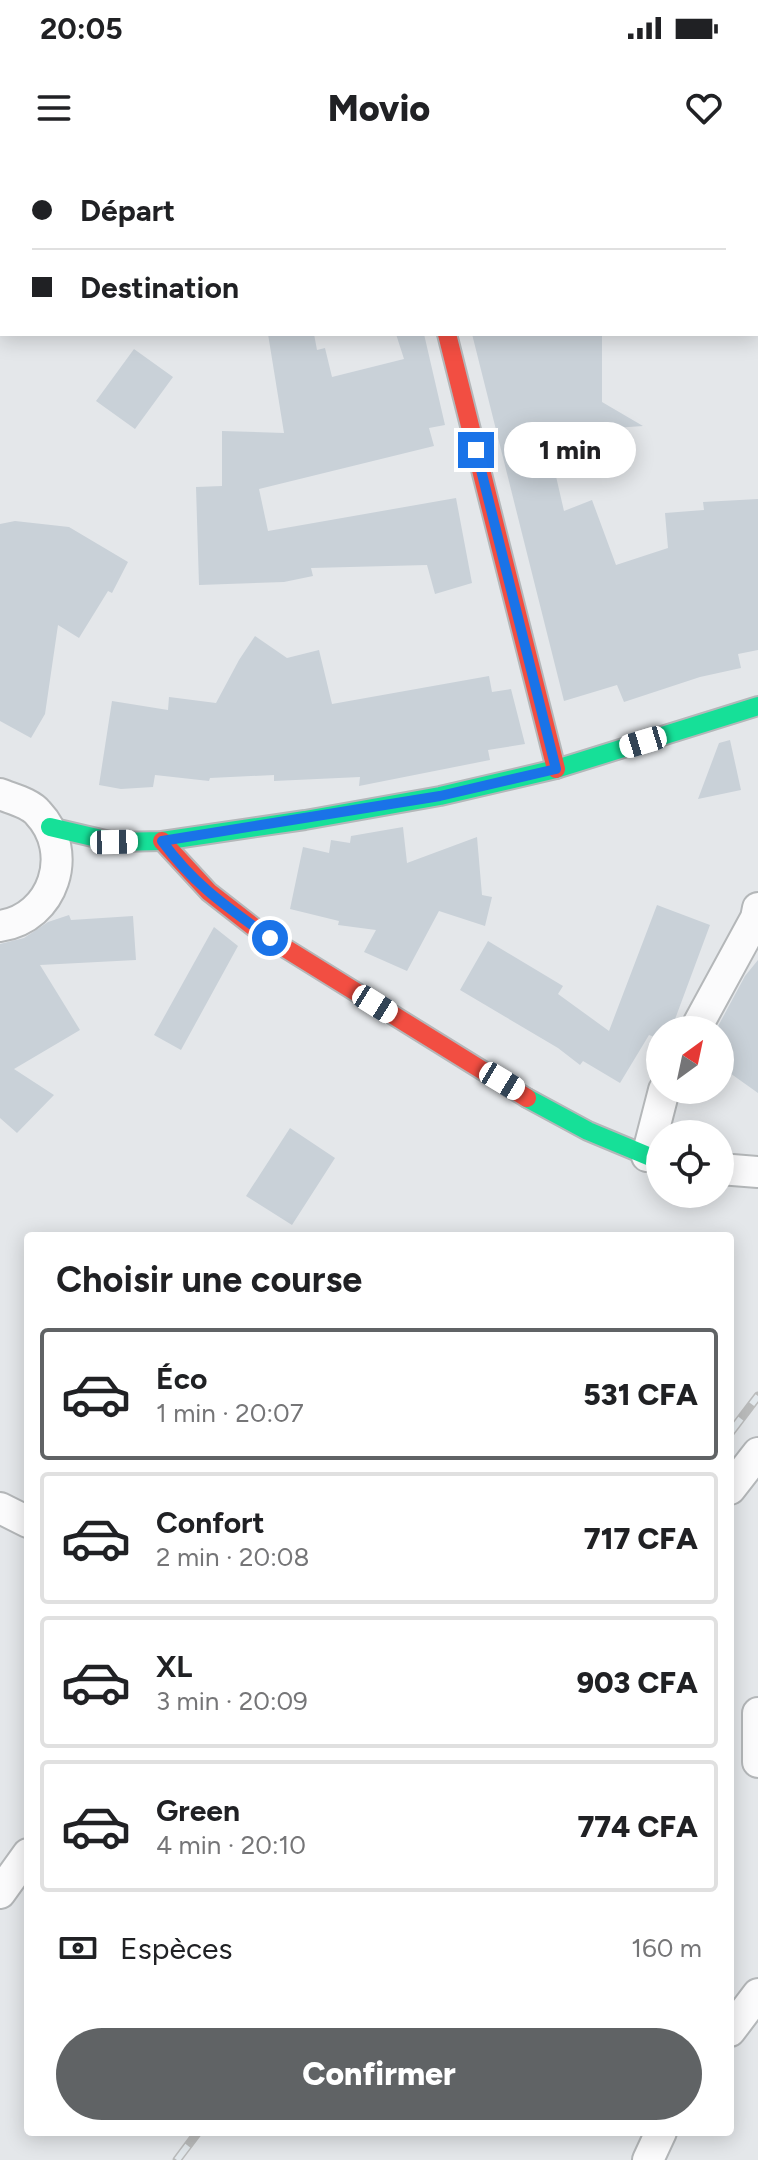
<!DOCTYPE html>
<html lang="fr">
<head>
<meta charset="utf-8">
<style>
	:root { --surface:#fff; --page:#f6f6f6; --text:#202124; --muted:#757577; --line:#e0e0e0; --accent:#606365 }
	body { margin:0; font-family:Figtree,sans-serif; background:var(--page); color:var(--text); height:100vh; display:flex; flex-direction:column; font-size:30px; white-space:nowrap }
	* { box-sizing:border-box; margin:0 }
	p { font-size:26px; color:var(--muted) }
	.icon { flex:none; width:44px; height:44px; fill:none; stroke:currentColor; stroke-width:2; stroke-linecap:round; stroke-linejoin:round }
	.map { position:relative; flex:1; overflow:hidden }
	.side { position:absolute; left:24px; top:1072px; width:710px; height:904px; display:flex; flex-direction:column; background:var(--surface); border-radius:8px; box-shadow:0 4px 20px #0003 }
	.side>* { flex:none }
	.hud { position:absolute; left:0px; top:0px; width:758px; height:176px; box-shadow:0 4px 20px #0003; display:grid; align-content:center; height:176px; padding:0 32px; background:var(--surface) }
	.needle { width:52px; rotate:33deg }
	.tools { position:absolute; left:646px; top:856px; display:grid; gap:16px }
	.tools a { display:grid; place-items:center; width:88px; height:88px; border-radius:50%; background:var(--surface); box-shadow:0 4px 20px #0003; font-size:40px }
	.end { position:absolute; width:36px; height:36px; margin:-18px; border:10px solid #1a73e8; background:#fff; box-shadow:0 0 0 4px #fff }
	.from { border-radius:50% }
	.bubble { position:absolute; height:56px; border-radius:28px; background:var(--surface); box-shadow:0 4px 20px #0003; font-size:26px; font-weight:800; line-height:56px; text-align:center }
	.car { position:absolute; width:24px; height:48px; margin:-24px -12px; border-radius:10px; box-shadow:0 0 6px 2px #0007; background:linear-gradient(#fff 24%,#345 0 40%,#fff 0 76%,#345 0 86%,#fff 0) }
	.hud b { display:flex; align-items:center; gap:28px; height:76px; font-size:30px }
	.hud b+b { border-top:2px solid var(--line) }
	.hud i { width:20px; height:20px; background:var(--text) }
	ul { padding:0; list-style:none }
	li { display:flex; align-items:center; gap:24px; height:132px; margin:0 16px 12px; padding:0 16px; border:4px solid var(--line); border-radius:8px }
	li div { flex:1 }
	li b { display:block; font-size:30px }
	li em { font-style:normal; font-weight:800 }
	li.on { border-color:var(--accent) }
	li>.icon { width:72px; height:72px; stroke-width:1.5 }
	h2 { padding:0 32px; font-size:36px; line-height:96px }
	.pay { display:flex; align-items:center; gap:20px; height:88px; padding:0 32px; font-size:30px }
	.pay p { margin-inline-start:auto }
	.button { display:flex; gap:16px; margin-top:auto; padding:16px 32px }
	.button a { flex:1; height:92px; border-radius:48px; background:var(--accent); color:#fff; font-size:32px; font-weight:800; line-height:92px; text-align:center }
	.status { display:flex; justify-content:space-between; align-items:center; height:56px; padding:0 40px; background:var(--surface); direction:ltr }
	.status svg { height:22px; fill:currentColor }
	header { display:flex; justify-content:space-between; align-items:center; height:104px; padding:0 32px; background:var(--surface); font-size:36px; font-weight:800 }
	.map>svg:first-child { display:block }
</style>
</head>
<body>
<div class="status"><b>20:05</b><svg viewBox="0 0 49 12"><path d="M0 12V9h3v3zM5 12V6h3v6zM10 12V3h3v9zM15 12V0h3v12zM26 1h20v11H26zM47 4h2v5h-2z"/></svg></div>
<header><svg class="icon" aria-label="menu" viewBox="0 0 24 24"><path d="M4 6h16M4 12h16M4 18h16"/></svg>Movio<svg class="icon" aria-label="heart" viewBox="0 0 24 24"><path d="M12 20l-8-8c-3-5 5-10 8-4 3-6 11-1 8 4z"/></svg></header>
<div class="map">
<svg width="758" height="2000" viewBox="0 0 758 2000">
	<rect width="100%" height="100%" fill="#e4e7ea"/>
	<path fill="#c9d1d8" d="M268 174H314L317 190 325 188 332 217 404 199 396 174H424L445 265 429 268 434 286 259 329 268 371 456 338 472 423 435 434 427 405 311 408 313 416 284 422 199 425 196 327 222 326V271L284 273Z
		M472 174H602V242L643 266 546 273 564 351 592 340 616 405 668 388 665 353 704 350 703 342 758 339V490L738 494 741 508 700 517 624 542 617 525 564 541Z
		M134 189 173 217 135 269 96 241Z
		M15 361 69 367 128 402 112 433 108 431 79 478 58 465 45 554 31 578 0 561V364Z
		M255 476 287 498 319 490 332 544 489 516 492 532 511 529 525 584 488 590 490 600 359 626 360 617 274 621V615L210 618 209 621 155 615 153 627 121 629 99 625 112 541 168 550 169 537 216 543 239 500Z
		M730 580 741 630 698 639 719 583Z
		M403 667 407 703 477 677 482 735 492 737 485 766 439 751 407 811 364 792 376 770 338 765 339 761 290 749 303 687 329 693 331 680 350 683 351 676Z
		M657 745 710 765 671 870H660V879L649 875 620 923 583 901 580 905 558 888 460 830 488 781 563 826 558 834 609 871Z
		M69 755 71 760 133 756 136 800 40 805 80 870 14 909 54 935 17 973 0 958V784L24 778 48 762Z
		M214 767 238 786 181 890 154 875Z
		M758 800V933L720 906V870H716L745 816Z
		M290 968 335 998 292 1065 246 1036Z"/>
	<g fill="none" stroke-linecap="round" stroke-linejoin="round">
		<g stroke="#b4b7b9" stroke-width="34">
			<path id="street" d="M346 0 347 2
				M0 634C12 639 30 643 38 653 75 692 54 758 0 766
				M695 870 756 758 758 748
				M647 996 664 930
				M720 1009 758 1012
				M730 1329 758 1293
				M0 1348 28 1362
				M758 1553V1602
				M0 1733 28 1694
				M730 1871 758 1834
				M648 2000 661 1972"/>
		</g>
		<g stroke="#b4b7b9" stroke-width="22">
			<path id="fast" d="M50 667 114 682 162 681 305 660 440 636 556 609 758 546
				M527 938 588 971 660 1001"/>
		</g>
		<g stroke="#b4b7b9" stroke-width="22">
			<path id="jam" d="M447 174 556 609
				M162 681 209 732 264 775 527 938"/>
		</g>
		<use href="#street" stroke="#fbfbfc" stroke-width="30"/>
		<use href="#fast" stroke="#16e098" stroke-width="18"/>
		<use href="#jam" stroke="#f24e42" stroke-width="18"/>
		<g stroke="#bbbcbc" stroke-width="9">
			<path id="rail" d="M730 1273 758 1236
				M177 2000 198 1972"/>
		</g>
		<use href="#rail" stroke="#e2e8ec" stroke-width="6" stroke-dasharray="18" stroke-linecap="butt"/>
	</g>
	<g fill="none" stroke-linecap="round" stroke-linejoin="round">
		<path stroke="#1a73e8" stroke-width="10" d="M270 778C227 747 194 725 162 681L440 636 556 609 476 290"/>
	</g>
</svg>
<div class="tools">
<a><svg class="needle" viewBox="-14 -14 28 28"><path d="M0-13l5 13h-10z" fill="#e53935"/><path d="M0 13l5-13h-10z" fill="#757577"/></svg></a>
<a><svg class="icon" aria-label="locate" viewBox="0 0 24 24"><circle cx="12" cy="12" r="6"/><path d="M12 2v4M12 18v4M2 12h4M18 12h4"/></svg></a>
</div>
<i class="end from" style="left:270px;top:778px"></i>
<i class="end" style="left:476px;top:290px"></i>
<div class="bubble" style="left:504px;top:262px;width:132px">1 min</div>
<i class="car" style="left:643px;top:582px;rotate:253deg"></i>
<i class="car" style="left:114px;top:682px;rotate:89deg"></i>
<i class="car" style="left:375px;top:844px;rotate:122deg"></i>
<i class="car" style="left:502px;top:921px;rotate:121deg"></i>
<div class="hud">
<b><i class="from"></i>Départ</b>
<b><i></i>Destination</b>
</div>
<section class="side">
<h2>Choisir une course</h2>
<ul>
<li class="on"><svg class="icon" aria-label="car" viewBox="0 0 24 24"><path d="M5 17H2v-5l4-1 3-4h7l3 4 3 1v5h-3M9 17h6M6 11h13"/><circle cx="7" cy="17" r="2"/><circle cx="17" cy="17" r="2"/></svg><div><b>Éco</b><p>1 min · 20:07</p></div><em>531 CFA</em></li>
<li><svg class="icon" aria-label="car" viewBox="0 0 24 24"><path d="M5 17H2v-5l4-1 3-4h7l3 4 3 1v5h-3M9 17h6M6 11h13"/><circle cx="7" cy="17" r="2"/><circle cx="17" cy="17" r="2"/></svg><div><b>Confort</b><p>2 min · 20:08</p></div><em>717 CFA</em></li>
<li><svg class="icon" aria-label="car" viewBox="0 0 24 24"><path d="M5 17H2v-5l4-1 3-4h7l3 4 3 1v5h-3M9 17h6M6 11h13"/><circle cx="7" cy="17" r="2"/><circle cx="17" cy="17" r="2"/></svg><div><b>XL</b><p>3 min · 20:09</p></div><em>903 CFA</em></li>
<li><svg class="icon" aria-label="car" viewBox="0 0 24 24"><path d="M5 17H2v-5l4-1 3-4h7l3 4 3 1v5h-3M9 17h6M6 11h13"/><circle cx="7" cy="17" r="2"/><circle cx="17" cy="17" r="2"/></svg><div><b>Green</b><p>4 min · 20:10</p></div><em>774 CFA</em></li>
</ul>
<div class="pay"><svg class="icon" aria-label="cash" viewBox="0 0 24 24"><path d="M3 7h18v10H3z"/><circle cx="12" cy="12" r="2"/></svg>Espèces<p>160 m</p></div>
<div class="button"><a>Confirmer</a></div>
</section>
</div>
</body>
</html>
